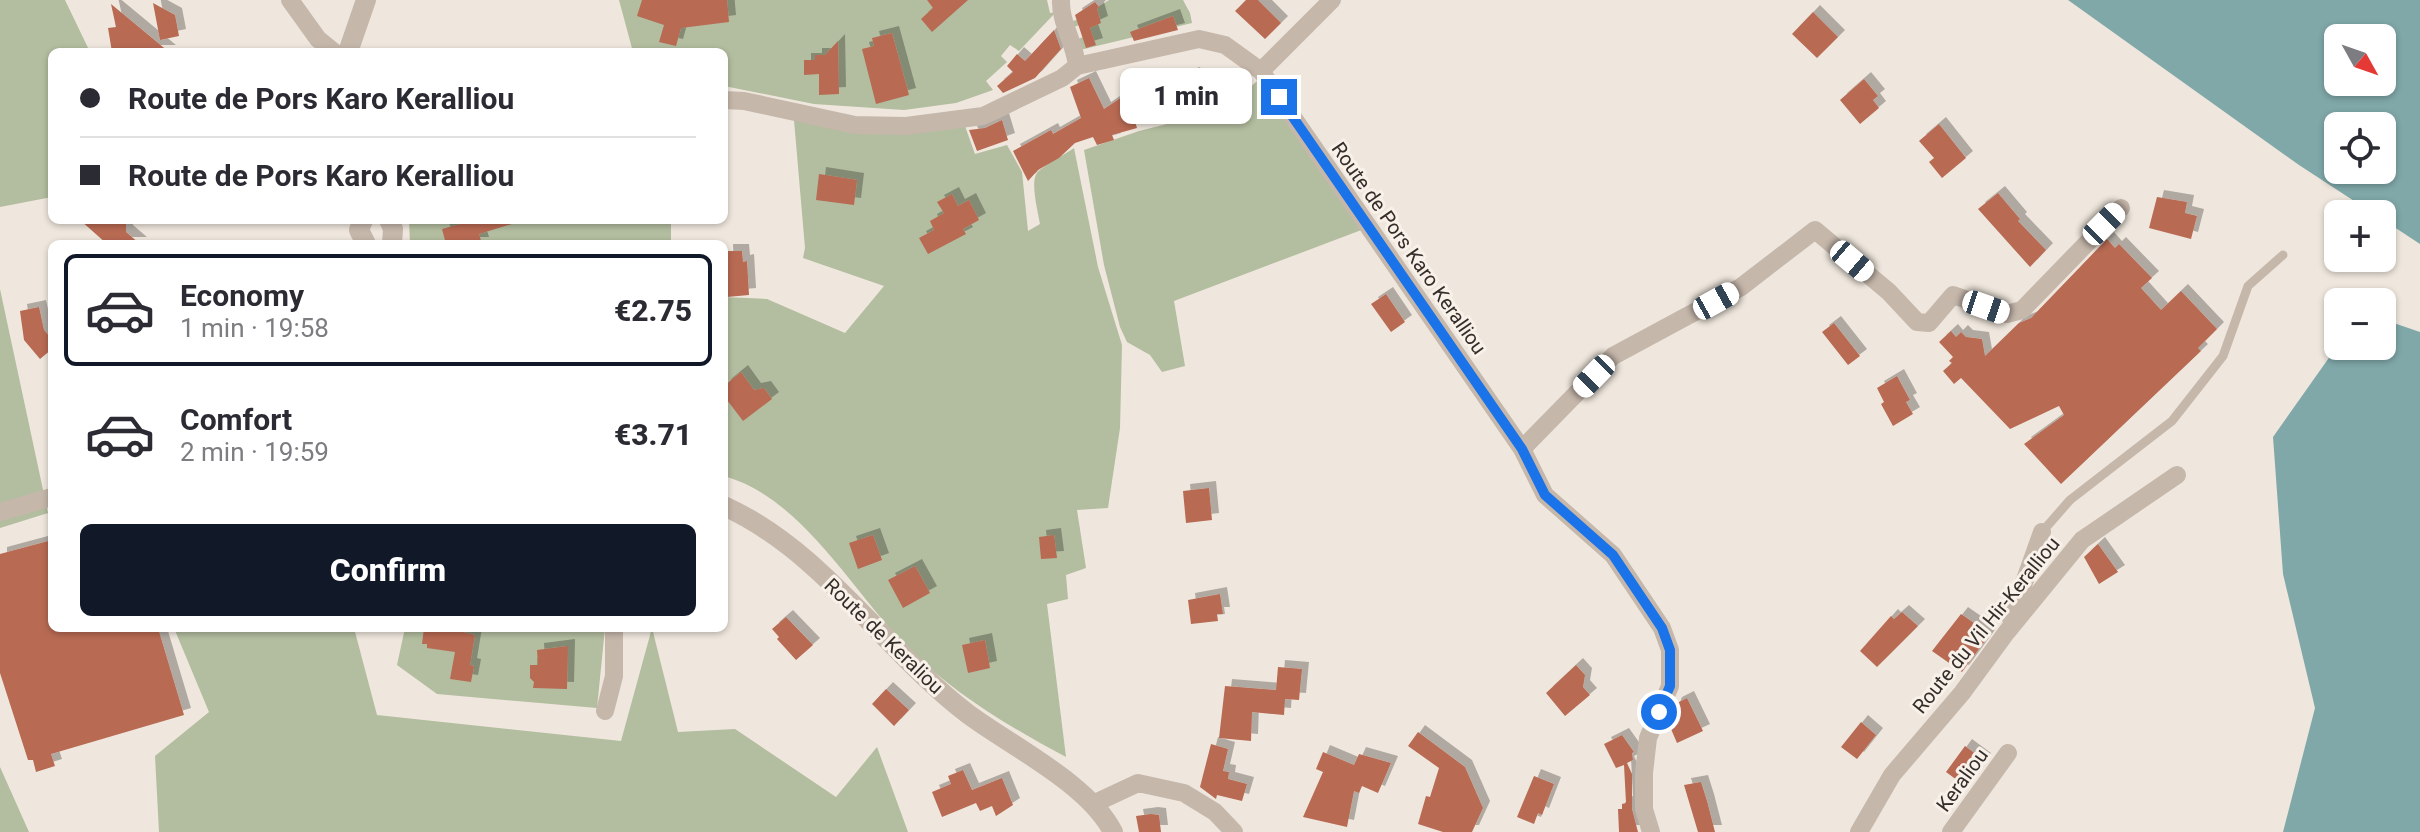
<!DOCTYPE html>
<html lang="en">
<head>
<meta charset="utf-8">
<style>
	:root { --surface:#fff; --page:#f2f2f3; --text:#2b2b33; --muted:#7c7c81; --line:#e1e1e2; --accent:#111827 }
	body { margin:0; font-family:Roboto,sans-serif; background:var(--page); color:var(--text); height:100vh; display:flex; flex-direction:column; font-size:30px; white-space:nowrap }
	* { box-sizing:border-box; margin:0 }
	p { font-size:26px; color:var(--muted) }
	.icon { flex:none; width:44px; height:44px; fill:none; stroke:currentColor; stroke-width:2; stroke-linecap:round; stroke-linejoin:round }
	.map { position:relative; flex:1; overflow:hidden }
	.panel { position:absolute; left:48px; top:240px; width:680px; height:392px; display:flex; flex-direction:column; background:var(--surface); border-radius:12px; box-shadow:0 2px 6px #0004 }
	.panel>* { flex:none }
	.guide { position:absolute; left:48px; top:48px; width:680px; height:176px; border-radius:12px; box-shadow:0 2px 6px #0004; display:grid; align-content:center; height:176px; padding:0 32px; background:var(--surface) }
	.needle { width:52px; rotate:130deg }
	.controls { position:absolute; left:2324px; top:24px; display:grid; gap:16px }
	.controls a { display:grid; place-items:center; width:72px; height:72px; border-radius:12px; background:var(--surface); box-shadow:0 2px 6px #0004; font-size:40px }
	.end { position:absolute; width:36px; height:36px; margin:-18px; border:10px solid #1a73e8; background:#fff; box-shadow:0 0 0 4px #fff }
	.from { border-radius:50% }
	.bubble { position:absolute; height:56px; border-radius:12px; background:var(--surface); box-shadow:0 2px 6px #0004; font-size:26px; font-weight:800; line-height:56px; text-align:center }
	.car { position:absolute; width:24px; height:48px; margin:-24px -12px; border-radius:10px; box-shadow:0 0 6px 2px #0007; background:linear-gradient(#fff 24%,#345 0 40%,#fff 0 76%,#345 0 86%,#fff 0) }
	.guide b { display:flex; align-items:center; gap:28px; height:76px; font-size:30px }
	.guide b+b { border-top:2px solid var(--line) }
	.guide i { width:20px; height:20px; background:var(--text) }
	ul { padding:14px 0 0; list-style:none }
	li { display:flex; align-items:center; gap:24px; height:112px; margin:0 16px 12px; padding:0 16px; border:4px solid transparent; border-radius:12px }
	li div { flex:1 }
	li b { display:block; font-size:30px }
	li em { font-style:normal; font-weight:800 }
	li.on { border-color:var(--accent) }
	li>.icon { width:72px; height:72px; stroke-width:1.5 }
	.action { display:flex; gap:16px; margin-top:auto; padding:16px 32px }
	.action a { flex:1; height:92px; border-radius:12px; background:var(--accent); color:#fff; font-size:32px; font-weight:800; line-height:92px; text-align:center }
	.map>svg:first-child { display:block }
</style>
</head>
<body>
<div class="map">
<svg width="2420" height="832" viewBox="0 0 2420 832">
	<defs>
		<filter id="shadow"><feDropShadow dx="7" dy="-7" stdDeviation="0" flood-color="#0004"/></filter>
	</defs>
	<rect width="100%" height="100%" fill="#efe7dd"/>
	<path fill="#b3bd9f" d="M0 0H65L90 52H52V197L0 207Z
		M619 0H1047L1050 13 1056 12 1019 51 1010 45 1001 56 1007 62 986 81 993 90 956 103 904 110 814 104 724 86V52H633Z
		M1109 0H1183L1190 13 1192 23 1080 50 1075 40 1089 35 1085 23 1071 28 1070 22 1095 14 1093 10Z
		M1257 81 1364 229 1174 301 1185 366 1162 372 1150 355 1127 342 1120 327 1104 265 1084 150 1139 131 1227 109Z
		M794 120 965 126 975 154 1007 145 1022 172 1028 231 1040 224C1038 213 1030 181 1037 173 1041 167 1066 154 1074 148L1098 267 1122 345 1120 428 1108 508 1077 510 1086 568 1066 575 1068 599 1047 604 1066 757C1011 728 953 693 909 649 853 593 803 498 724 476V297L767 299 845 333 884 286 803 258 805 248Z
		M409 220H671V244H410Z
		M0 289 48 513 0 528Z
		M174 628H354L377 715 621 741 652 628 678 732 735 729 836 797 877 747 908 832H159L155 756 209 712Z
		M405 628H605L597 708 437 694 397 665Z
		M0 767 29 832H0Z"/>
	<path fill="#80a8a9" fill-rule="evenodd" d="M2068 0H2420V244L2382 219V214H2374L2299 165ZM2338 38H2382V82H2338ZM2338 126H2382V170H2338Z
		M2382 319 2420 332V832H2283L2315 708 2283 574 2273 437 2338 345 2382 346Z"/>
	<path fill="#b86a53" filter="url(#shadow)" d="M642 0H727L729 22 681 28 676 46 659 42 664 25 637 16Z
		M927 0H968L932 32 921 19 933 8Z
		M1246 0H1258L1281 23 1265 39 1235 11Z
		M1095 2 1099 7 1097 9 1101 23 1090 28 1096 45 1086 48 1075 15Z
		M153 3 175 15 179 36 160 40Z
		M111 4 169 52H112L108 28 116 27Z
		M1813 12 1838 37 1817 58 1792 34Z
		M1173 16 1178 30 1134 41 1130 32Z
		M1054 30 1061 49 1035 78 1003 93 997 86 1013 72 1007 66 1017 54 1025 61Z
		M892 33 909 95 876 104 862 49 874 46 872 38Z
		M838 41 839 94 819 95V74L804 75V60H815V55H825Z
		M1193 74 1201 101 1178 108 1169 81Z
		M1089 78 1104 109 1140 85 1153 105 1134 118 1137 128 1112 135 1114 140 1097 145 1093 137 1075 143 1059 158 1038 170 1028 181 1013 151 1051 130 1053 134 1081 118 1070 87Z
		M1864 79 1878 96 1873 100 1879 108 1860 124 1840 100Z
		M1002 120 1008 140 977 151 969 130 985 128Z
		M1939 124 1966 158 1942 178 1929 162 1934 158 1919 141Z
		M819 174 857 180 854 205 816 200Z
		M1998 193 2020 219 2018 221 2046 250 2030 267 1978 209Z
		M952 194 958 206 969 200 979 220 963 229 966 234 928 254 919 238 934 230 930 221 944 213 937 202Z
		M2157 197 2187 202 2185 213 2197 216 2191 239 2149 228Z
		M80 220H126V232L140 244H107Z
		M475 220H511L512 224 479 234 482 244H446L442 229Z
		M2107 239 2115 248 2119 244 2152 278 2141 288 2161 310 2181 291 2217 329 2198 348 2201 351 2061 484 2024 444 2064 415 2059 406 2010 429 1961 378 1954 384 1943 371 1952 363 1949 361 1953 357 1939 342 1951 331 1956 337 1961 332 1966 337 1982 339 1985 356 2019 323 2031 318Z
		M726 251H742L743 262 747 261 749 295 727 297V292H724V276H727Z
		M1386 294 1405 322 1391 332 1371 304Z
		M39 307 44 330 52 339V349L40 359 24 340 20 311Z
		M1834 323 1860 356 1848 365 1822 332Z
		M741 372 754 390 764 388 772 399 743 421 724 396V386Z
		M1897 376 1910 400 1906 402 1913 414 1893 426 1881 404 1884 402 1877 388Z
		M1209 488 1212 520 1186 523 1183 491Z
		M873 535 882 560 858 569 849 543Z
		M1054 535 1057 558 1041 559 1039 537Z
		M52 540V628H158L184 715 51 754 55 766 36 772 33 760H28L0 673V554Z
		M2098 544 2118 572 2099 584 2084 557Z
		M915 566 930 593 903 608 888 580Z
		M1220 594 1223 614H1217L1218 621 1191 624 1188 600Z
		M1902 612 1918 626 1877 667 1860 651 1891 616 1894 619Z
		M1961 614 1990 634 1962 672 1932 651Z
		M786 617 813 645 796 660 777 639 779 637 772 629Z
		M424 628H446L475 635 470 665 474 666 471 682 450 679 455 652 427 648V644H422Z
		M985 640 990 668 968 673 962 645Z
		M568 646 567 689 533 688 534 682 530 678V665H538L537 650Z
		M1576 665 1585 675 1583 687 1590 695 1565 716 1546 693Z
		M1278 667 1302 669 1299 700 1285 699 1284 715 1252 712 1251 741 1219 738 1225 686 1276 690Z
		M886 689 909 710 894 726 872 704Z
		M1687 698 1703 731 1677 743 1668 722 1675 704Z
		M1861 722 1876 735 1857 759 1841 747Z
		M1418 732 1465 767 1483 808 1472 832H1443L1418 824 1426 796 1430 797 1439 768 1408 746Z
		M1622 735 1634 752 1632 753 1633 760 1627 763 1632 774V809L1638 832H1619L1618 809H1622V804L1626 803 1624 765 1616 768 1604 744Z
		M1211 744 1228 749 1223 771 1229 772 1228 779 1247 784 1242 801 1217 795 1216 799 1200 787Z
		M1965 746 1984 760 1965 786 1946 772Z
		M1323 752 1354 765 1359 754 1391 763 1378 793 1362 786 1359 793 1354 791 1347 827 1303 817 1323 772 1316 769Z
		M963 770 972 790 1002 778 1013 805 996 816 992 806 980 811 976 803 942 817 932 792 951 784 948 776Z
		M1534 776 1554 784 1542 815 1538 813 1534 824 1517 817Z
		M1701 782 1707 801 1715 832H1698L1684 785Z
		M1151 814 1159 815 1161 832H1139L1136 816Z"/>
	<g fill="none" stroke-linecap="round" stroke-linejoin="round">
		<path stroke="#c6b7ab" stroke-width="9" d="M2042 532 2070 500 2172 421 2223 356 2248 286 2283 255"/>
		<path stroke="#c6b7ab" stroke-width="18" d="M290 0 318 39 334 52
			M1061 0C1060 23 1075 43 1077 66
			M1261 71 1522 449 1545 495 1613 555 1662 628 1670 650V686L1648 738 1644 773V809L1651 832
			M724 100 744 101 855 125 906 126 983 116 1062 78 1077 66 1199 39 1225 45 1261 71 1332 0
			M1522 449 1613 356 1741 287 1815 230 1889 292 1917 322 1929 323 1953 295 2007 314 2022 310 2121 208
			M0 512 52 497
			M2011 619 2042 532
			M605 711 614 676V628
			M1093 804 1138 783 1184 793 1215 812 1234 832
			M1859 832 1892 775 1962 693 2006 633 2082 540 2177 475
			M1951 832 2008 753"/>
		<path stroke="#c6b7ab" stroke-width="20" d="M348 52 366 0
			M363 220 359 230 366 244
			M389 220 393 229 392 244
			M724 506C823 551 883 649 968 714 1011 746 1089 784 1113 832"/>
	</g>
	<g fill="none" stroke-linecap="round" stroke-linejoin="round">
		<path stroke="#1a73e8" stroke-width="10" d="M1279 97 1522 449 1545 495 1613 555 1662 628 1670 650V686L1659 712"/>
	</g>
	<g text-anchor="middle" stroke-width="6" stroke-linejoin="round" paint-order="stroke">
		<g font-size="20" fill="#352d29" stroke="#f8f1e9">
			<text transform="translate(1409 248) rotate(55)" y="7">Route de Pors Karo Keralliou</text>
			<text transform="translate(1986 625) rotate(-51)" y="7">Route du Vil Hir-Keralliou</text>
			<text transform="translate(884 636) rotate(44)" y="7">Route de Keraliou</text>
			<text transform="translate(1962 780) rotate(-54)" y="7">Keraliou</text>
		</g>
	</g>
</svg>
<div class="controls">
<a><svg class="needle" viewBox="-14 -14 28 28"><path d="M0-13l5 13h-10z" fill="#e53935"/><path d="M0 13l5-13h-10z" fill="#7c7c81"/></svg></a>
<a><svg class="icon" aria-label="locate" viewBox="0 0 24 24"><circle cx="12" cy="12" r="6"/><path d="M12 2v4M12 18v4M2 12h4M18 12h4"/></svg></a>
<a>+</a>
<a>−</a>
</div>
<i class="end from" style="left:1659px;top:712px"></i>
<i class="end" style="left:1279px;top:97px"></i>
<div class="bubble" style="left:1120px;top:68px;width:132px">1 min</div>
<i class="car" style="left:2104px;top:224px;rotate:45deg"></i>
<i class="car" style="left:1852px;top:261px;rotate:130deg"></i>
<i class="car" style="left:1716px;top:301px;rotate:61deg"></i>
<i class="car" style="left:1986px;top:307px;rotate:109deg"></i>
<i class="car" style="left:1594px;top:376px;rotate:224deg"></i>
<div class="guide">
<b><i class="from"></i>Route de Pors Karo Keralliou</b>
<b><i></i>Route de Pors Karo Keralliou</b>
</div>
<section class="panel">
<ul>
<li class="on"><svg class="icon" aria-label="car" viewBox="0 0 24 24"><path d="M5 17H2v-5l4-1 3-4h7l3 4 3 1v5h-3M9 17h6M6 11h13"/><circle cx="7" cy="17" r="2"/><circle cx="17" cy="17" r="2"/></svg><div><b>Economy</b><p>1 min · 19:58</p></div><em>€2.75</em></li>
<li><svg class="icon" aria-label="car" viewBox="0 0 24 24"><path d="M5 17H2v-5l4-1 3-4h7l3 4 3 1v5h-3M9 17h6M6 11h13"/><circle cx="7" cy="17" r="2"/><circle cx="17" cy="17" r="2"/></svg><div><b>Comfort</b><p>2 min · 19:59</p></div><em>€3.71</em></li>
</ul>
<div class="action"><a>Confirm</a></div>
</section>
</div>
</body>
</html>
